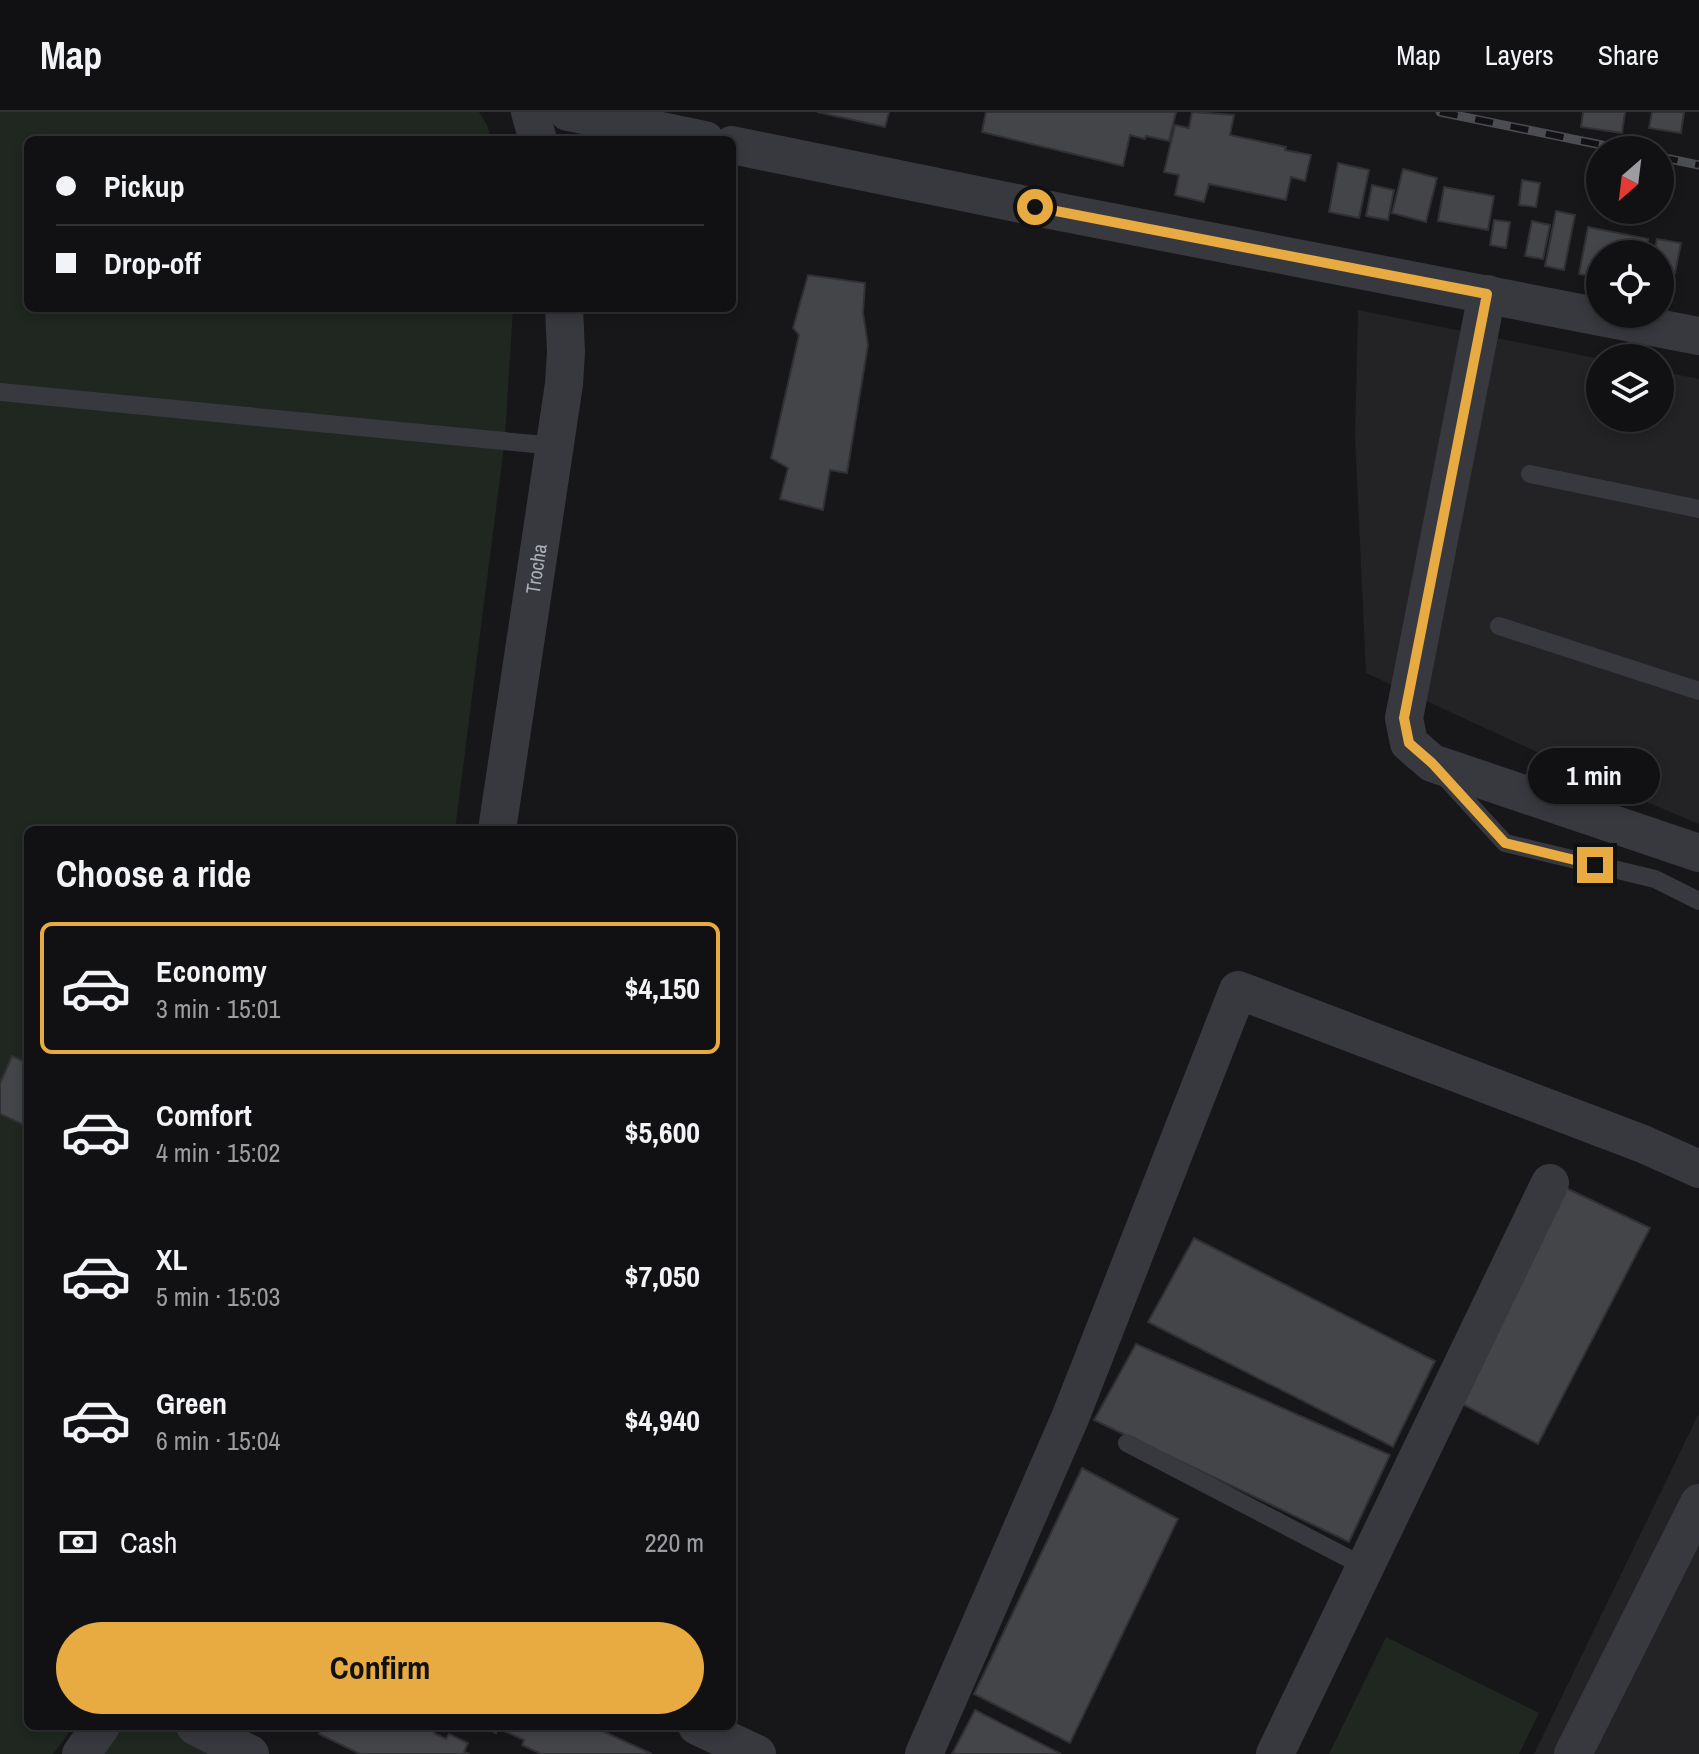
<!DOCTYPE html>
<html lang="en">
<head>
<meta charset="utf-8">
<style>
	:root { --surface:#111113; --page:#1a1a1c; --text:#f1f3f6; --muted:#9c9da0; --line:#303133; --accent:#e7ab41 }
	body { margin:0; font-family:"Archivo Narrow",sans-serif; background:var(--page); color:var(--text); height:100vh; display:flex; flex-direction:column; font-size:30px; white-space:nowrap }
	* { box-sizing:border-box; margin:0 }
	p { font-size:26px; color:var(--muted) }
	.icon { flex:none; width:44px; height:44px; fill:none; stroke:currentColor; stroke-width:2; stroke-linecap:round; stroke-linejoin:round }
	.map { position:relative; flex:1; overflow:hidden }
	.drawer { position:absolute; left:24px; top:714px; width:712px; height:904px; display:flex; flex-direction:column; background:var(--surface); border-radius:12px; box-shadow:0 4px 12px #0003,0 0 0 2px var(--line) }
	.drawer>* { flex:none }
	.hud { position:absolute; left:24px; top:24px; width:712px; height:176px; border-radius:12px; box-shadow:0 4px 12px #0003,0 0 0 2px var(--line); display:grid; align-content:center; height:176px; padding:0 32px; background:var(--surface) }
	.needle { width:52px; rotate:208deg }
	.controls { position:absolute; left:1586px; top:24px; display:grid; gap:16px }
	.controls a { display:grid; place-items:center; width:88px; height:88px; border-radius:50%; background:var(--surface); box-shadow:0 4px 12px #0003,0 0 0 2px var(--line); font-size:40px }
	.end { position:absolute; width:36px; height:36px; margin:-18px; border:10px solid #e7ab41; background:#111; box-shadow:0 0 0 4px #111 }
	.from { border-radius:50% }
	.bubble { position:absolute; height:56px; border-radius:28px; background:var(--surface); box-shadow:0 4px 12px #0003,0 0 0 2px var(--line); font-size:26px; font-weight:700; line-height:56px; text-align:center }
	.hud b { display:flex; align-items:center; gap:28px; height:76px; font-size:30px }
	.hud b+b { border-top:2px solid var(--line) }
	.hud i { width:20px; height:20px; background:var(--text) }
	ul { padding:0; list-style:none }
	li { display:flex; align-items:center; gap:24px; height:132px; margin:0 16px 12px; padding:0 16px; border:4px solid transparent; border-radius:12px }
	li div { flex:1 }
	li b { display:block; font-size:30px }
	li em { font-style:normal; font-weight:700 }
	li.active { border-color:var(--accent) }
	li>.icon { width:72px; height:72px; stroke-width:1.5 }
	h2 { padding:0 32px; font-size:36px; line-height:96px }
	.pay { display:flex; align-items:center; gap:20px; height:88px; padding:0 32px; font-size:30px }
	.pay p { margin-inline-start:auto }
	.button { display:flex; gap:16px; margin-top:auto; padding:16px 32px }
	.button a { flex:1; height:92px; border-radius:48px; background:var(--accent); color:#111; font-size:32px; font-weight:700; line-height:92px; text-align:center }
	header { display:flex; align-items:center; gap:48px; box-sizing:border-box; height:112px; padding:0 40px; background:var(--surface); border-bottom:2px solid var(--line) }
	header strong { font-size:38px }
	nav { display:flex; gap:44px; margin-inline-start:auto; font-size:28px }
	.map>svg:first-child { display:block }
</style>
</head>
<body>
<header>
<strong>Map</strong>
<nav><a>Map</a><a>Layers</a><a>Share</a></nav>
</header>
<div class="map">
<svg width="1699" height="1642" viewBox="0 0 1699 1642">
	<rect width="100%" height="100%" fill="#171719"/>
	<path fill="#232326" d="M1358 198 1600 247V306H1660V259L1699 267V712L1630 683 1366 561 1355 324Z
		M1699 1301V1642H1534Z"/>
	<path fill="#1f2720" d="M0 0H479L487 13 491 28H28V196H513L505 327 455 718H28V1614H74L53 1642H0Z
		M1386 1525 1539 1601 1519 1642H1329Z
		M101 1614H195L250 1642H81Z"/>
	<path fill="#444549" stroke="#313135" stroke-width="2" d="M817 0H889L885 15Z
		M986 0H1176L1169 29 1146 24 1145 27 1130 23 1123 54 982 20Z
		M1192 0 1234 3 1230 23 1286 35 1285 38 1311 43 1305 69 1291 65 1286 88 1209 72 1204 90 1175 83 1179 63 1164 60 1175 13 1189 16Z
		M1583 0H1625L1622 21 1581 15Z
		M1652 0H1684L1681 21 1649 16Z
		M1338 51 1369 58 1359 106 1329 100Z
		M1403 57 1437 66 1426 110 1392 101Z
		M1522 68 1540 71 1536 95 1519 93Z
		M1372 73 1394 78 1388 108 1366 104Z
		M1444 75 1494 84 1488 118 1438 109Z
		M1556 99 1575 103 1564 158 1545 154Z
		M1494 108 1510 110 1506 136 1490 133Z
		M1532 109 1550 113 1543 147 1525 144Z
		M1588 115 1648 127 1645 142H1600V166L1579 162Z
		M1657 127 1681 131 1675 161 1660 158V142H1654Z
		M808 163 865 171 863 201 868 233 847 361 830 358 823 398 780 387 788 356 771 346 799 223 793 216Z
		M12 944 28 951 26 1014 0 1002V971Z
		M1566 1076 1650 1116 1538 1332 1455 1288Z
		M1194 1126 1435 1249 1393 1335 1148 1210Z
		M1136 1232 1390 1343 1349 1430 1094 1308Z
		M1082 1356 1178 1407 1070 1631 974 1582Z
		M975 1598 1061 1642H952Z
		M322 1614H411L419 1618 420 1614H431L436 1616 434 1621 446 1627 449 1622 468 1631 464 1640 470 1642H360L319 1622Z
		M482 1614H592L652 1642H541L522 1633 524 1628 498 1616 496 1621Z"/>
	<g fill="none" stroke-linecap="round" stroke-linejoin="round">
		<path stroke="#38393e" stroke-width="18" d="M0 280 555 334
			M1530 362 1699 397
			M1499 514 1699 579
			M1442 662 1505 731 1655 767 1699 789
			M1127 1331 1365 1455"/>
		<g stroke="#38393e" stroke-width="38">
			<path d="M530 0 538 28"/>
			<path d="M568 0 705 28"/>
			<path d="M732 33 1065 101 1699 224"/>
			<path d="M1487 182 1404 606 1409 631 1432 651 1699 741"/>
			<path id="s1" d="M497 718 564 272 566 240 564 196"/>
			<path d="M195 1614 250 1642"/>
			<path d="M697 1614 757 1642"/>
			<path d="M81 1642 101 1614"/>
			<path d="M924 1642 1070 1306 1238 878 1643 1032 1699 1057"/>
			<path d="M1275 1642 1550 1071"/>
			<path d="M1573 1642 1699 1391"/>
		</g>
		<g stroke="#4b4d53" stroke-width="9">
			<path id="rail" d="M1440 0 1626 38
				M1660 45 1699 53"/>
		</g>
		<use href="#rail" stroke="#121214" stroke-width="6" stroke-dasharray="18" stroke-linecap="butt"/>
	</g>
	<g fill="none" stroke-linecap="round" stroke-linejoin="round">
		<path stroke="#e7ab41" stroke-width="10" d="M1035 95 1487 182 1404 606 1409 631 1432 651 1505 731 1595 753"/>
	</g>
	<g text-anchor="middle" stroke-width="7" stroke-linejoin="round" paint-order="stroke">
		<g font-size="20" fill="#aaafb8" stroke="#121214">
			<text dy="7" stroke="none"><textPath href="#s1" startOffset="264">Trocha</textPath></text>
		</g>
	</g>
</svg>
<div class="controls">
<a><svg class="needle" viewBox="-14 -14 28 28"><path d="M0-13l5 13h-10z" fill="#e53935"/><path d="M0 13l5-13h-10z" fill="#9c9da0"/></svg></a>
<a><svg class="icon" aria-label="locate" viewBox="0 0 24 24"><circle cx="12" cy="12" r="6"/><path d="M12 2v4M12 18v4M2 12h4M18 12h4"/></svg></a>
<a><svg class="icon" aria-label="layers" viewBox="0 0 24 24"><path d="M12 4l9 5-9 5-9-5zM3 14l9 5 9-5"/></svg></a>
</div>
<i class="end from" style="left:1035px;top:95px"></i>
<i class="end" style="left:1595px;top:753px"></i>
<div class="bubble" style="left:1528px;top:636px;width:132px">1 min</div>
<div class="hud">
<b><i class="from"></i>Pickup</b>
<b><i></i>Drop-off</b>
</div>
<section class="drawer">
<h2>Choose a ride</h2>
<ul>
<li class="active"><svg class="icon" aria-label="car" viewBox="0 0 24 24"><path d="M5 17H2v-5l4-1 3-4h7l3 4 3 1v5h-3M9 17h6M6 11h13"/><circle cx="7" cy="17" r="2"/><circle cx="17" cy="17" r="2"/></svg><div><b>Economy</b><p>3 min · 15:01</p></div><em>$4,150</em></li>
<li><svg class="icon" aria-label="car" viewBox="0 0 24 24"><path d="M5 17H2v-5l4-1 3-4h7l3 4 3 1v5h-3M9 17h6M6 11h13"/><circle cx="7" cy="17" r="2"/><circle cx="17" cy="17" r="2"/></svg><div><b>Comfort</b><p>4 min · 15:02</p></div><em>$5,600</em></li>
<li><svg class="icon" aria-label="car" viewBox="0 0 24 24"><path d="M5 17H2v-5l4-1 3-4h7l3 4 3 1v5h-3M9 17h6M6 11h13"/><circle cx="7" cy="17" r="2"/><circle cx="17" cy="17" r="2"/></svg><div><b>XL</b><p>5 min · 15:03</p></div><em>$7,050</em></li>
<li><svg class="icon" aria-label="car" viewBox="0 0 24 24"><path d="M5 17H2v-5l4-1 3-4h7l3 4 3 1v5h-3M9 17h6M6 11h13"/><circle cx="7" cy="17" r="2"/><circle cx="17" cy="17" r="2"/></svg><div><b>Green</b><p>6 min · 15:04</p></div><em>$4,940</em></li>
</ul>
<div class="pay"><svg class="icon" aria-label="cash" viewBox="0 0 24 24"><path d="M3 7h18v10H3z"/><circle cx="12" cy="12" r="2"/></svg>Cash<p>220 m</p></div>
<div class="button"><a>Confirm</a></div>
</section>
</div>
</body>
</html>
